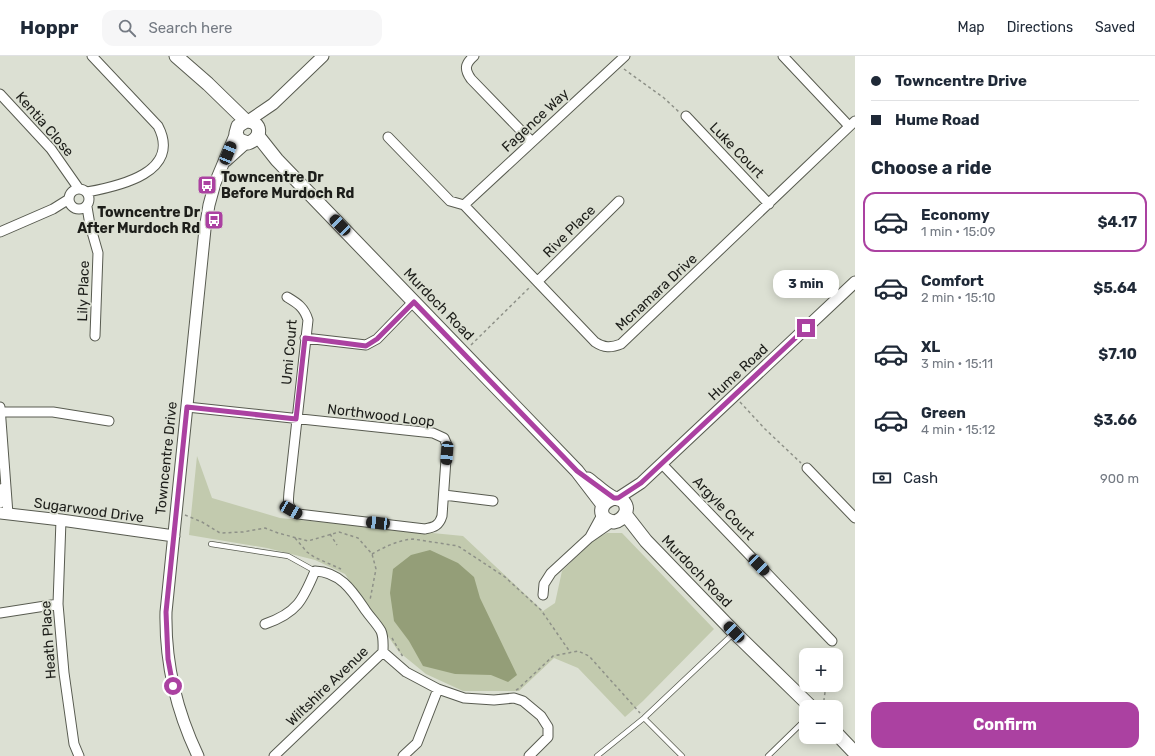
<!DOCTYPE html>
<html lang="en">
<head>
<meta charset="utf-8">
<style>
	:root { --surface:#fff; --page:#f6f6f7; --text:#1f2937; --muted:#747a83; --line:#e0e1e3; --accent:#ab41a1 }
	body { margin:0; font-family:Rubik,sans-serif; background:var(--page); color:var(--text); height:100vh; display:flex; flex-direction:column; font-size:15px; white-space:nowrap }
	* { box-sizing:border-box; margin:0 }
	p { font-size:13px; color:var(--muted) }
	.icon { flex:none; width:22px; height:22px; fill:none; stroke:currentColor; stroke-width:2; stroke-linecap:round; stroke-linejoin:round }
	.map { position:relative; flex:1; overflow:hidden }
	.side { display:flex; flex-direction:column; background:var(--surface); width:300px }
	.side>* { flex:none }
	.banner { display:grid; align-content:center; height:88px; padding:0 16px; background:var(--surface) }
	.tools { position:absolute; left:799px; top:592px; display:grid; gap:8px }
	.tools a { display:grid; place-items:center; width:44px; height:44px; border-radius:8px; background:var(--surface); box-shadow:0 2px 10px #0003; font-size:20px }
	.end { position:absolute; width:18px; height:18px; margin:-9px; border:5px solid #ab41a1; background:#fff; box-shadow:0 0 0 2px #fff }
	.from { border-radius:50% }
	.bubble { position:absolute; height:28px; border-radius:12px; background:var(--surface); box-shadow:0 2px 10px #0003; font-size:13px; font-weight:700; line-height:28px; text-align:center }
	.car { position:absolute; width:12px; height:24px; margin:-12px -6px; border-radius:5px; box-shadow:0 0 3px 1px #0007; background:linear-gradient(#222 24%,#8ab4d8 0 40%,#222 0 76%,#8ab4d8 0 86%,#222 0) }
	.banner b { display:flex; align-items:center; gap:14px; height:38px; font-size:15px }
	.banner b+b { border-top:1px solid var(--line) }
	.banner i { width:10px; height:10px; background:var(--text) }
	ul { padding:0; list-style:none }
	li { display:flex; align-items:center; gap:12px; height:60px; margin:0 8px 6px; padding:0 8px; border:2px solid transparent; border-radius:12px }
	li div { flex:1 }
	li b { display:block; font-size:15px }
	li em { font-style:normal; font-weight:700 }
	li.current { border-color:var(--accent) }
	li>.icon { width:36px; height:36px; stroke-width:1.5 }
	h2 { padding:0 16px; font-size:18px; line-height:48px }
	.pay { display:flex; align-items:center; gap:10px; height:44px; padding:0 16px; font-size:15px }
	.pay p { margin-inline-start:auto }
	.primary-button { display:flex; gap:8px; margin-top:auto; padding:8px 16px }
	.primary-button a { flex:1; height:46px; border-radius:12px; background:var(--accent); color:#fff; font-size:16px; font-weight:700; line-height:46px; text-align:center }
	header { display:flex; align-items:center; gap:24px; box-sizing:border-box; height:56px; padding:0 20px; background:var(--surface); border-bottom:1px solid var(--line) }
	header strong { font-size:19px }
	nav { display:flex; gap:22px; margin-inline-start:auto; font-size:14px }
	.search { width:280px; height:36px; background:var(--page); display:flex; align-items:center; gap:10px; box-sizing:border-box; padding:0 14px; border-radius:12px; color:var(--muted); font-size:15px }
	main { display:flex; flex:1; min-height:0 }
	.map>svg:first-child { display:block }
</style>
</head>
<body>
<header>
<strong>Hoppr</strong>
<div class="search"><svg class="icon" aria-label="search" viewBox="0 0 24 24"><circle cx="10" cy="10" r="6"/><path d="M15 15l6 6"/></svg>Search here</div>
<nav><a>Map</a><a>Directions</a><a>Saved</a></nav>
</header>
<main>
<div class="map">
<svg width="855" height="700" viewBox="0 0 855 700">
	<rect width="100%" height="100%" fill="#dce0d3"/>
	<path fill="#c2caae" d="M197 400 212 442 280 462 463 480 543 555 555 547 562 515 595 483 607 477H622L714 573 643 645 625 661 578 612 554 602 519 635H463L426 618 399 596 345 518 315 504 267 492 189 479Z"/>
	<path fill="#949e78" d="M430 494 458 507 474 521 480 542 517 619 508 626 491 619 455 618 423 610 409 585 394 565 390 537 393 513 411 499Z"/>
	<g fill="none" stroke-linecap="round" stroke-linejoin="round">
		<g stroke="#585b50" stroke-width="6">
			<path id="service" d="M211 488 288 500 315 515
				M644 662 682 700
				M597 700 644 662 734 577
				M768 700 806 663"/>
		</g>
		<g stroke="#585b50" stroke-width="11">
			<path id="minor" d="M474 0C465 8 464 13 471 23L532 86
				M783 0 849 70
				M0 38 51 93 79 133
				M686 60 769 148
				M388 81 450 145 464 149 595 286C604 292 611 292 621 288L855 65
				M69 143a10 10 0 1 1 20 0a10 10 0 1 1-20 0Z
				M87 136C120 130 182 116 158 70L92 0
				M464 149 625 0
				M87 151 90 169 98 197 95 280
				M0 176 53 153 69 143
				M538 225 619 145
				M305 282 366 289 377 283 414 245
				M0 351 8 458
				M187 351 433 377 444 382 447 389 442 460C439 470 434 471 425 473L298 458C287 452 288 448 289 436L308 264C304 251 297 247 287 241
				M0 356H53L109 365
				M662 408 832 585
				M807 412 855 462
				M444 439 493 445
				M0 447 3 432
				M61 464 58 548 64 617 74 688 79 700
				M590 481 602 459
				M543 539 544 528 551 517 589 482 612 466
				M0 557 58 548
				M265 568C297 557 303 544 315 515 341 516 353 536 366 555 371 562 377 568 381 575 384 582 383 589 383 596L274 700
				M383 596 406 616 438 633 464 642 494 644 514 642 523 645 541 660 548 671V681L529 700
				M403 700 417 687 438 633"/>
		</g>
		<g stroke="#585b50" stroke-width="13">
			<path id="tertiary" d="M248 65 273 48 323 0
				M226 105 246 87
				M618 442 641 427 855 226
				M0 457 61 464 174 480
				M198 700C176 654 165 606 166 556L205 173 209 149 215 127 236 77"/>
		</g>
		<g stroke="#585b50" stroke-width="15">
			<path id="secondary" d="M176 0 208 28 246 65C262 65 263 82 248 87L239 84 236 77 238 70 246 65
				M258 80 277 104 577 415 603 449
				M588 423C595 428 606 439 614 442 617 443 620 443 623 445 631 454 623 464 614 466 597 463 598 447 614 442
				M625 458 646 485 734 576 811 651
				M836 677 855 697"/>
		</g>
		<path stroke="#8e9188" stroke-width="1.5" stroke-dasharray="3 3" stroke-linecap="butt" d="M624 13 664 42 679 56
			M471 289 531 230
			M740 346 765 373 801 407
			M185 459 202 466 220 477 243 476 265 472 278 477 308 485 339 476 358 482 372 498 376 513 370 544
			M330 478 337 489
			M295 482 307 496 314 501 341 513
			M372 498C384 491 399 484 413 483L458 490 505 521 541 554 570 596
			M392 582 403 601
			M830 599 831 593
			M516 634 518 633 553 600 578 595 589 600 640 657
			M823 651 826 629"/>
		<use href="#service" stroke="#fff" stroke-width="4.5"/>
		<use href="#minor" stroke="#fff" stroke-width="9"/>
		<use href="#tertiary" stroke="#fff" stroke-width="11"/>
		<use href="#secondary" stroke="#fff" stroke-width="13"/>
	</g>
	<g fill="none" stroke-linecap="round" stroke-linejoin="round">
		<path stroke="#ab41a1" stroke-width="5" d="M173 630 168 603 166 556 187 351 296 363 305 282 366 290 377 283 414 246 577 415 614 442H618L641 427 806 272"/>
	</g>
	<defs>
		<g id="bus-square" transform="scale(1)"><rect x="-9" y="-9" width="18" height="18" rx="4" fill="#ab41a1" stroke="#dce0d3"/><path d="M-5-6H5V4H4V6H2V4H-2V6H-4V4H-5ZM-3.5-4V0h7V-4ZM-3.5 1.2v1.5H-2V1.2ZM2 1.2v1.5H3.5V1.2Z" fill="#fff"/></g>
	</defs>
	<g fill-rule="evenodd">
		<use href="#bus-square" x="207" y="129"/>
		<use href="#bus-square" x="214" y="164"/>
	</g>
	<g text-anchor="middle" stroke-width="3.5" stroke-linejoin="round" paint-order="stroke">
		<g font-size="14" fill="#1d1e1a" stroke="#dce0d3">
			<text transform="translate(535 64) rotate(-43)" y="5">Fagence Way</text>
			<text transform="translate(45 68) rotate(49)" y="5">Kentia Close</text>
			<text transform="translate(737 94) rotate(46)" y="5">Luke Court</text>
			<text transform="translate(569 175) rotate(-45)" y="5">Rive Place</text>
			<text transform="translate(83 235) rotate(-88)" y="5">Lily Place</text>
			<text transform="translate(656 236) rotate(-43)" y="5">Mcnamara Drive</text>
			<text transform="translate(439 248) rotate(46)" y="5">Murdoch Road</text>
			<text transform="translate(289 296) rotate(-85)" y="5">Umi Court</text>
			<text transform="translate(738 316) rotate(-43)" y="5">Hume Road</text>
			<text transform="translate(381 359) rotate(7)" y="5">Northwood Loop</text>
			<text transform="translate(166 402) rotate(-84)" y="5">Towncentre Drive</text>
			<text transform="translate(724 452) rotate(46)" y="5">Argyle Court</text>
			<text transform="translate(89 454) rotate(8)" y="5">Sugarwood Drive</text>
			<text transform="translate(697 515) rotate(46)" y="5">Murdoch Road</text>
			<text transform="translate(48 584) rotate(-94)" y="5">Heath Place</text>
			<text transform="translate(327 630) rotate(-44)" y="5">Wiltshire Avenue</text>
		</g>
		<g font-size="14" font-weight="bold" fill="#1d1e1a" stroke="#dce0d3" text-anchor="start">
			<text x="221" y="126">Towncentre Dr<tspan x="221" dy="16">Before Murdoch Rd</tspan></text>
			<text x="200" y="161" text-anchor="end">Towncentre Dr<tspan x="200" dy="16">After Murdoch Rd</tspan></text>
		</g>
	</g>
</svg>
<div class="tools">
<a>+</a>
<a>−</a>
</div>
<i class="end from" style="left:173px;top:630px"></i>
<i class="end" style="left:806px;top:272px"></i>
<div class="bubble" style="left:773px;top:214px;width:66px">3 min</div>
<i class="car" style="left:228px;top:97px;rotate:22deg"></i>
<i class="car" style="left:340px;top:169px;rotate:316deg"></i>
<i class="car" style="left:447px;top:397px;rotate:185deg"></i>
<i class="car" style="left:291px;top:454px;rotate:120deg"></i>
<i class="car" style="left:378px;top:467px;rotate:276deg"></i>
<i class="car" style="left:759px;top:509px;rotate:136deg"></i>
<i class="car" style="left:734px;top:576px;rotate:316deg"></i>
</div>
<section class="side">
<div class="banner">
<b><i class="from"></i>Towncentre Drive</b>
<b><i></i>Hume Road</b>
</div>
<h2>Choose a ride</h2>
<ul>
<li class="current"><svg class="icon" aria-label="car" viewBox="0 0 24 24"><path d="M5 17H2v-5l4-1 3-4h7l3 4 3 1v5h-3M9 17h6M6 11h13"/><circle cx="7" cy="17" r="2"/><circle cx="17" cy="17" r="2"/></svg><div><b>Economy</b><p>1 min · 15:09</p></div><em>$4.17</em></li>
<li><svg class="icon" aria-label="car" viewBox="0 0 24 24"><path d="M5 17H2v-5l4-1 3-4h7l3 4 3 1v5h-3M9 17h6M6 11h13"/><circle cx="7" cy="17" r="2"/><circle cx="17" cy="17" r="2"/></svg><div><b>Comfort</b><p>2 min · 15:10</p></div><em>$5.64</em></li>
<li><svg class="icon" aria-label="car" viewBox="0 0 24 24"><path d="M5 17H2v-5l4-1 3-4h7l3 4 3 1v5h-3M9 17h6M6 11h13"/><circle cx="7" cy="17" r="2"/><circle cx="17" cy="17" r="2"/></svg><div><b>XL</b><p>3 min · 15:11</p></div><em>$7.10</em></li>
<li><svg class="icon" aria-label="car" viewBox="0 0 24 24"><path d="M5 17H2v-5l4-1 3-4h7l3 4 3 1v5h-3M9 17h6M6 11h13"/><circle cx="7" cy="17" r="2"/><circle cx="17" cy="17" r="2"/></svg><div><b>Green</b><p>4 min · 15:12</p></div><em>$3.66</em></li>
</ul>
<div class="pay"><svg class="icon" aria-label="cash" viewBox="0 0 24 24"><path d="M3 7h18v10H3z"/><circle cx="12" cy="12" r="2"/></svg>Cash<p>900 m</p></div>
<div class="primary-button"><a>Confirm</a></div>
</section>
</main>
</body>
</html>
